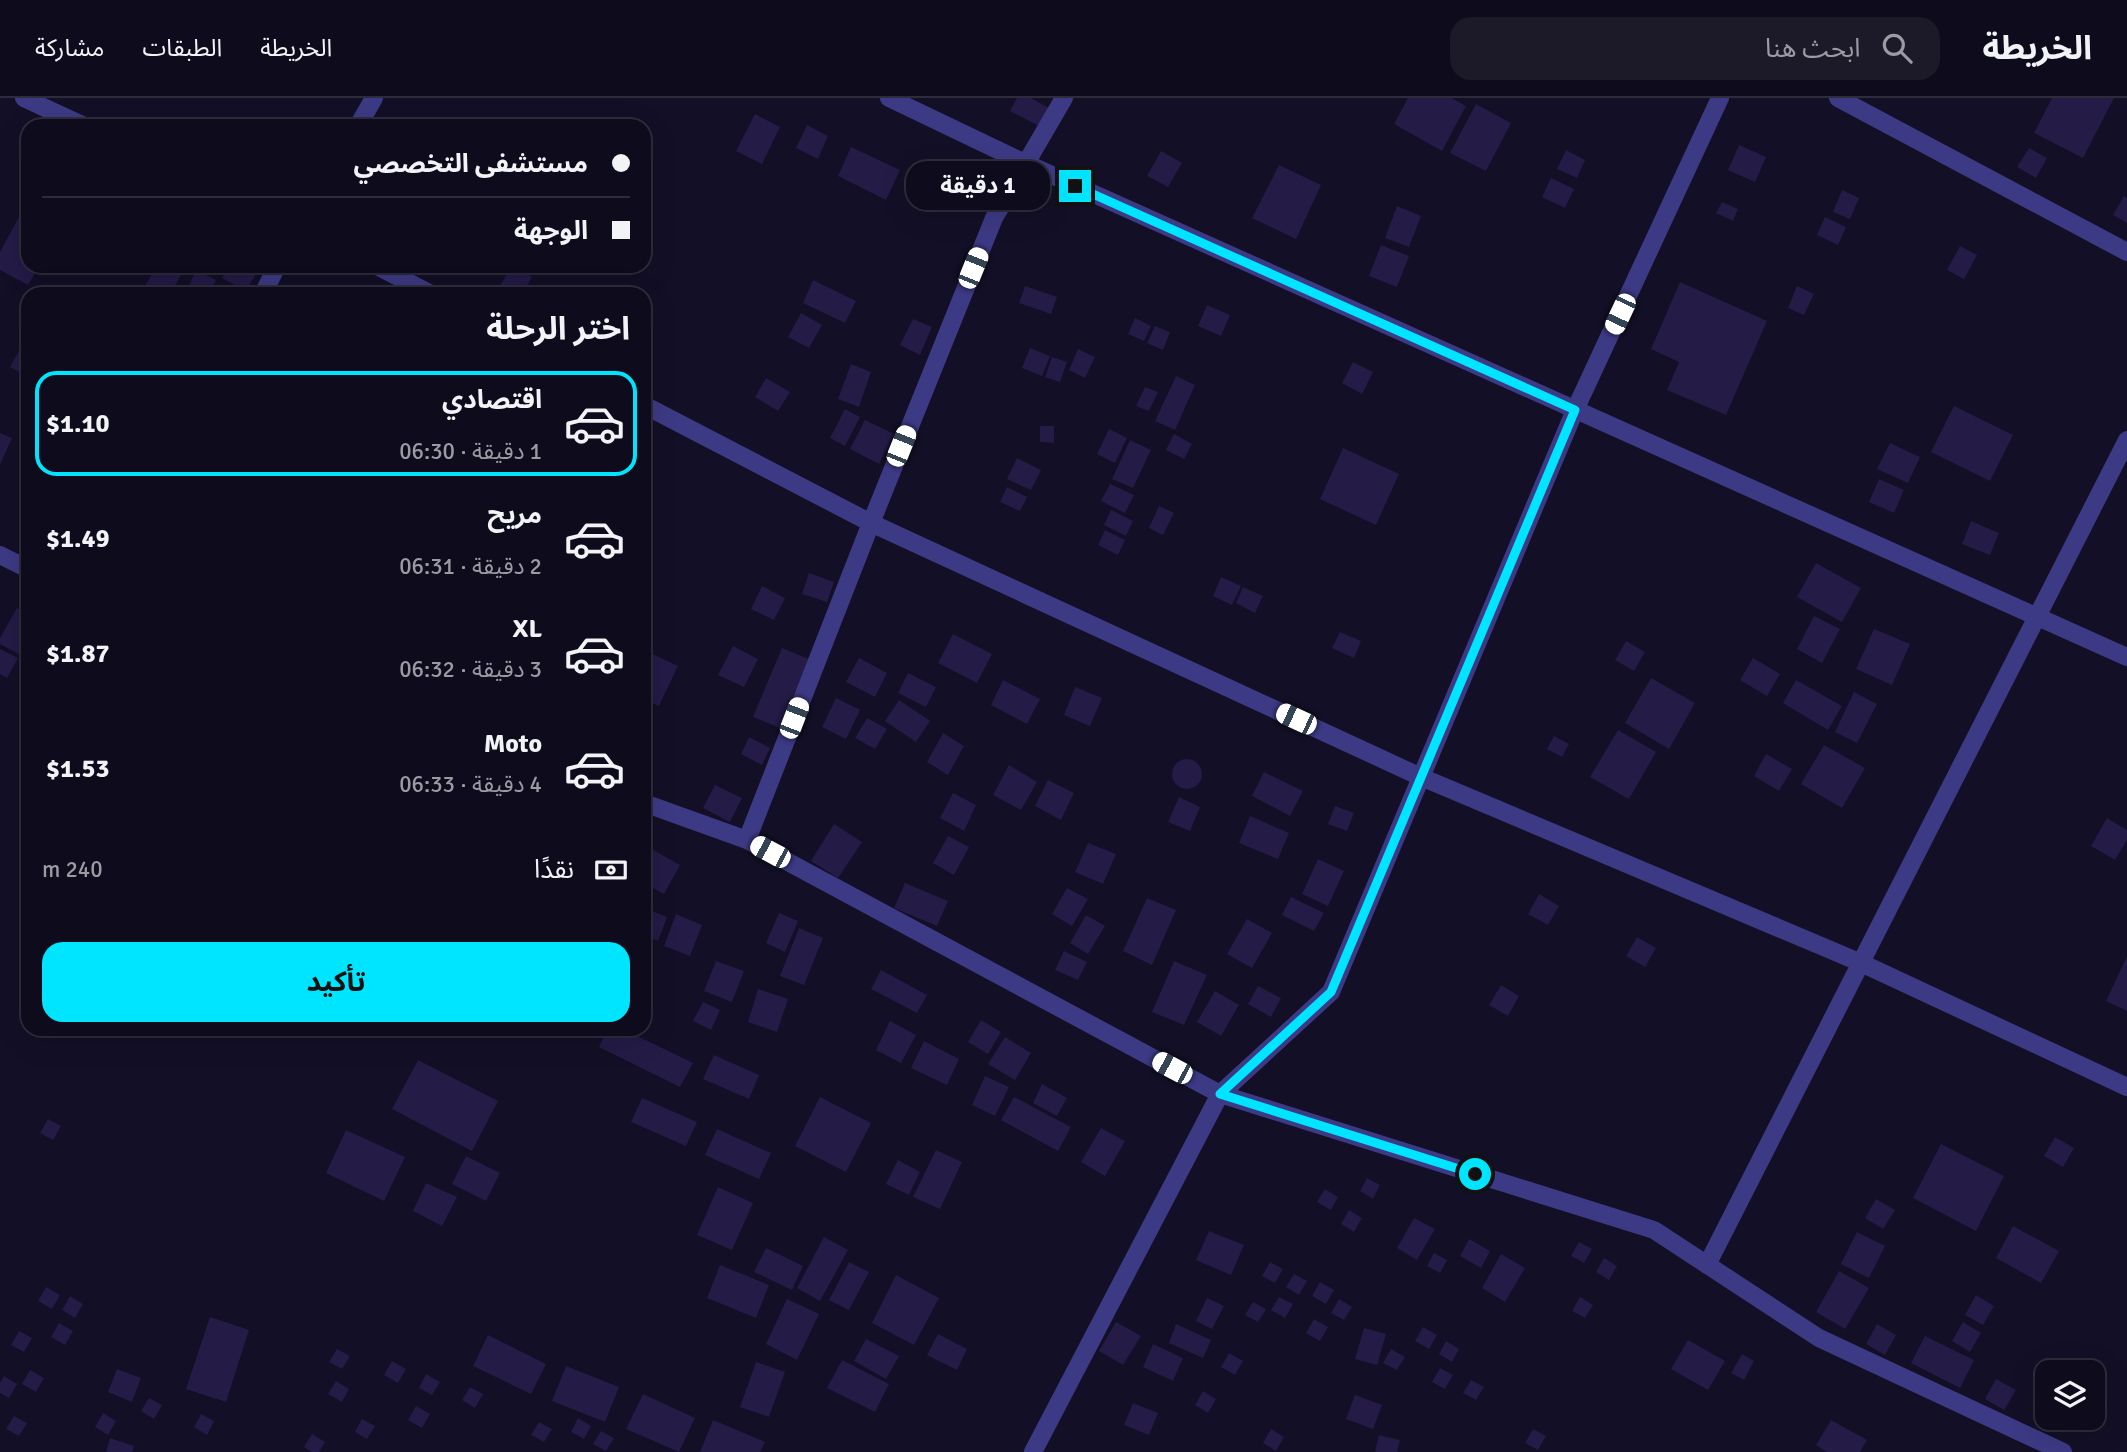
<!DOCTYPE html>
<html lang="ar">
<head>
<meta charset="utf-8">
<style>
	:root { --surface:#0e0b1c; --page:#1c1929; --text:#f1f3f6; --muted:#9b9ba3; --line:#2e2b3b; --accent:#00e5ff }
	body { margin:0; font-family:Signika,"Noto Sans Arabic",sans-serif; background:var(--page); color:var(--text); direction:rtl; height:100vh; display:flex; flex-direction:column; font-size:26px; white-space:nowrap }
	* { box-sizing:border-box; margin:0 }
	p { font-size:23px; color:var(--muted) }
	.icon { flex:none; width:38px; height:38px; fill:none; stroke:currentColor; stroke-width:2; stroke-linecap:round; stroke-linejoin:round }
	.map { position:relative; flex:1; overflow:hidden; direction:ltr }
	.details { position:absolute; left:21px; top:189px; width:630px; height:749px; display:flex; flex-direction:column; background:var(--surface); border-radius:21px; box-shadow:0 7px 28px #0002,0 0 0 2px var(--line); direction:rtl }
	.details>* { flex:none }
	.banner { position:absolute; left:21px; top:21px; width:630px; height:154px; border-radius:21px; box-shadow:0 7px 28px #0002,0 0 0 2px var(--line); direction:rtl; display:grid; align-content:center; height:154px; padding:0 21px; background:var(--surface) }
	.controls { position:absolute; left:2035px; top:1262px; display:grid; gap:14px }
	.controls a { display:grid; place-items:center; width:70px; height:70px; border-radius:14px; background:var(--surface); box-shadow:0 7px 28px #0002,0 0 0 2px var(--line); font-size:35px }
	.end { position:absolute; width:32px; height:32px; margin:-16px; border:9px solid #00e5ff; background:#111; box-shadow:0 0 0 4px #111 }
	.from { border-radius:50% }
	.bubble { position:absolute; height:49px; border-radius:21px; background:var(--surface); box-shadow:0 7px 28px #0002,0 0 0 2px var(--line); font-size:23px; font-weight:700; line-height:49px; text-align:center; direction:rtl }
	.car { position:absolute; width:21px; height:42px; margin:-21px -10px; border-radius:9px; box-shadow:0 0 5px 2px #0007; background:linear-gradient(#fff 24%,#345 0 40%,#fff 0 76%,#345 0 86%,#fff 0) }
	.banner b { display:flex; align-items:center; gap:24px; height:66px; font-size:26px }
	.banner b+b { border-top:2px solid var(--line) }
	.banner i { width:18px; height:18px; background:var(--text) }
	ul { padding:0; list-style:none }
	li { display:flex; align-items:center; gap:21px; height:105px; margin:0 14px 10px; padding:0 7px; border:4px solid transparent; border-radius:21px }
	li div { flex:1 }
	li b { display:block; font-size:26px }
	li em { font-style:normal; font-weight:700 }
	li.current { border-color:var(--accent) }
	li>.icon { width:63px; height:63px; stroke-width:1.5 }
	h2 { padding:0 21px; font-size:32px; line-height:84px }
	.pay { display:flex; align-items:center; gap:18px; height:77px; padding:0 21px; font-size:26px }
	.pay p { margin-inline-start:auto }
	.cta { display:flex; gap:14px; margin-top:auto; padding:14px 21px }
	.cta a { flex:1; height:80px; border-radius:21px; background:var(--accent); color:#111; font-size:28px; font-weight:700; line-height:80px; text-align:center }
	header { display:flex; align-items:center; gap:42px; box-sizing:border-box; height:98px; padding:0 35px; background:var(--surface); border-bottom:2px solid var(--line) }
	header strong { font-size:33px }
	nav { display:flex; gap:38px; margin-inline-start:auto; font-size:24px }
	.search { width:490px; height:63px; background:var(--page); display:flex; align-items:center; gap:18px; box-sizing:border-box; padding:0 24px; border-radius:21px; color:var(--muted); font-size:26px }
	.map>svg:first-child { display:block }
</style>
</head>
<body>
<header>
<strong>الخريطة</strong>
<div class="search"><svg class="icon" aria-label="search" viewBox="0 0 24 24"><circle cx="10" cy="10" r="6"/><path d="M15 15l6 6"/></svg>ابحث هنا</div>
<nav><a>الخريطة</a><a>الطبقات</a><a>مشاركة</a></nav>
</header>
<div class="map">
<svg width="2127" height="1354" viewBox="0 0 2127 1354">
	<rect width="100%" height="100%" fill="#130f26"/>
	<path fill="#241b47" d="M1017 0H1031L1049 10 1039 28 1010 13Z
		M1408 0H1452L1466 8 1442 53 1394 26Z
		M2052 0H2114L2083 60 2034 35Z
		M1476 6 1511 25 1486 73 1450 55Z
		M755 16 780 29 762 66 736 53Z
		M807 27 828 38 818 61 796 50Z
		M1739 47 1766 59 1755 84 1728 72Z
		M851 49 900 72 886 102 838 78Z
		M2029 50 2047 60 2036 80 2017 69Z
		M1566 52 1585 62 1577 80 1557 71Z
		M1161 53 1182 65 1168 89 1147 78Z
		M1279 67 1321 87 1296 141 1252 120Z
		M1551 80 1574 91 1565 110 1542 99Z
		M1842 92 1859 100 1850 121 1833 114Z
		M2124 98 2127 100V125L2113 117Z
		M1722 104 1738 111 1733 123 1716 115Z
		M1397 108 1421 118 1409 149 1385 140Z
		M20 117 28 121V168H39L28 187 0 172V154Z
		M1825 119 1846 129 1838 147 1817 137Z
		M1381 147 1409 158 1397 189 1369 178Z
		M1960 148 1977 157 1964 181 1947 172Z
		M157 168H176L184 172 170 196H140Z
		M229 168H259L260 169 246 193 222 180Z
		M512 168 532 179 522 196H515L500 188Z
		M196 172 216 182 209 196H185Z
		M813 182 856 203 845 225 803 205Z
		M1680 184 1767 223 1726 317 1667 292 1679 264 1651 251Z
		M1025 188 1057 199 1051 216 1019 205Z
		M1797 188 1814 196 1804 217 1788 210Z
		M1207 207 1230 217 1221 238 1198 228Z
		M801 215 822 227 809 250 788 239Z
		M1135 220 1151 228 1144 243 1128 236Z
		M913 221 932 229 920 257 900 247Z
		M1155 228 1170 234 1163 252 1147 245Z
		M24 244 28 246V279L10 269Z
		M1030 250 1050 258 1042 278 1022 270Z
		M1078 251 1095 259 1085 280 1069 272Z
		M1052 259 1067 264 1060 284 1045 279Z
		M1353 264 1373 274 1362 296 1342 285Z
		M851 266 871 274 859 309 838 301Z
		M1176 278 1195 287 1175 332 1155 323Z
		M766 280 790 294 778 313 755 299Z
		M1145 289 1158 294 1149 313 1136 308Z
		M1954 308 2013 337 1990 383 1931 354Z
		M845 311 860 319 845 348 830 340Z
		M865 322 894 336 879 366 850 351Z
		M1040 328H1054V345L1040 344Z
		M1109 331 1127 340 1115 365 1097 356Z
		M0 335 12 340 0 367Z
		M1174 336 1192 346 1184 361 1166 352Z
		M1130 342 1151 352 1133 390 1112 381Z
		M1890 345 1920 359 1908 385 1877 371Z
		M1343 350 1399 376 1376 427 1320 401Z
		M1017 360 1041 372 1031 392 1007 381Z
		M1879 381 1904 392 1894 415 1869 404Z
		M1110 386 1134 397 1125 415 1101 403Z
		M1007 389 1027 399 1020 413 1000 404Z
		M1159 408 1174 415 1163 437 1149 430Z
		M1111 412 1133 423 1126 438 1104 427Z
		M1971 423 1999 435 1990 457 1962 446Z
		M1105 432 1125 442 1118 457 1098 447Z
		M1816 465 1861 490 1842 524 1797 499Z
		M809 475 834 484 827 504 802 496Z
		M1221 479 1241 488 1232 507 1213 498Z
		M762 488 785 500 774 522 751 511Z
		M1243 489 1263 498 1255 515 1236 505Z
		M17 510 28 517V540L19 556 0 546V540Z
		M1814 518 1840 531 1822 565 1797 551Z
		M1874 531 1910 546 1892 587 1856 571Z
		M1340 534 1361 543 1354 560 1332 550Z
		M953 536 992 556 977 585 938 565Z
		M1626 543 1645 554 1634 573 1615 562Z
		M733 548 758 561 744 589 718 577Z
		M782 550 809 561 780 630 753 619Z
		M0 551 18 560 7 580 0 576Z
		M644 552 678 568 659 608 644 601Z
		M859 560 887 575 875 599 846 584Z
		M1753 560 1780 576 1767 598 1740 582Z
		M908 575 936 589 926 609 898 595Z
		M1651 580 1695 605 1669 651 1625 625Z
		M1003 582 1040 601 1027 626 991 607Z
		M1796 582 1842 608 1828 632 1783 605Z
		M1075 589 1102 600 1090 628 1064 617Z
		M1854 594 1877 606 1857 645 1835 634Z
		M836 600 860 612 846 641 822 629Z
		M899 602 930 623 916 644 885 623Z
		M867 620 887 631 875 651 855 640Z
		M1618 632 1656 654 1629 701 1590 679Z
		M943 635 964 648 948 677 927 664Z
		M1554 638 1569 646 1562 659 1547 651Z
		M749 639 770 650 762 667 741 656Z
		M1824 647 1865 670 1842 710 1801 686Z
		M1766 656 1792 671 1779 693 1754 678Z
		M1172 676a15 15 0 1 1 30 0a15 15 0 1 1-30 0Z
		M1009 667 1037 684 1021 712 993 697Z
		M1264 674 1303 693 1290 718 1252 698Z
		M1048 682 1074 695 1061 722 1035 708Z
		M715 687 742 700 730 724 703 710Z
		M953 695 976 707 964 733 940 720Z
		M1179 699 1200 709 1190 733 1168 724Z
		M1335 708 1354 715 1347 733 1328 726Z
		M1250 718 1289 735 1278 761 1239 745Z
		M2107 720 2127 732V742L2115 762 2091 748Z
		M834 726 862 744 838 780 811 763Z
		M948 738 969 749 954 777 933 765Z
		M1088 745 1116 756 1103 786 1075 774Z
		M648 749 680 767 664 796 644 785V756Z
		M1318 761 1344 773 1328 808 1302 796Z
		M905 785 948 803 937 828 894 810Z
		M1067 790 1088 801 1072 828 1052 816Z
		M1539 796 1559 808 1548 827 1528 816Z
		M1291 799 1324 815 1314 833 1282 817Z
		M1147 800 1176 812 1152 867 1123 853Z
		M644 810 667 819 658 843 644 837Z
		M779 815 798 823 785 854 766 845Z
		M676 816 702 827 690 858 664 848Z
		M1086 817 1105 828 1088 856 1070 845Z
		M1247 821 1272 835 1252 870 1227 856Z
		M799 830 823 840 804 887 780 878Z
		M1637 839 1656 850 1645 869 1626 858Z
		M1064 853 1087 864 1078 882 1055 872Z
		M2127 858V913L2106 903Z
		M716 863 744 873 732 904 704 893Z
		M1174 863 1207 877 1184 927 1152 914Z
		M881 872 927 897 917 915 871 891Z
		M1501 887 1519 898 1508 918 1489 907Z
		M1258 888 1281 900 1271 919 1248 906Z
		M758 891 788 901 777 934 748 924Z
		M1215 893 1239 907 1221 938 1197 924Z
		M703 904 720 912 711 932 693 923Z
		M981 922 1001 934 988 956 968 944Z
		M890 923 916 937 901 965 876 952Z
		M608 931H623L693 965 680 989 599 949Z
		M1005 939 1031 955 1015 982 988 966Z
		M924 943 959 961 947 987 911 970Z
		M714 957 759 977 749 1001 703 981Z
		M418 962 498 1003 472 1053 392 1011Z
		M985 978 1009 989 995 1018 972 1007Z
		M1042 986 1067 1000 1057 1018 1033 1005Z
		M820 999 871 1025 846 1074 795 1048Z
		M1014 999 1071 1029 1058 1053 1001 1022Z
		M642 1000 697 1024 686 1048 631 1024Z
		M48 1021 61 1028 53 1042 40 1035Z
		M1101 1030 1125 1043 1105 1078 1081 1064Z
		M717 1031 771 1055 759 1081 705 1057Z
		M346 1032 405 1059 384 1103 326 1075Z
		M2055 1039 2074 1050 2063 1069 2044 1058Z
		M1941 1046 2004 1078 1976 1133 1913 1100Z
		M936 1052 962 1064 940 1111 913 1099Z
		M466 1058 500 1075 486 1103 452 1086Z
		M898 1062 920 1074 909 1097 886 1086Z
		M1367 1080 1380 1087 1373 1101 1360 1093Z
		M426 1085 457 1099 442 1128 413 1113Z
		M718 1089 753 1105 732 1152 697 1137Z
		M1325 1091 1338 1099 1331 1112 1317 1104Z
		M1876 1101 1895 1112 1883 1131 1865 1120Z
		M1349 1112 1362 1120 1354 1134 1341 1126Z
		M1414 1120 1435 1131 1417 1162 1397 1150Z
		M2013 1128 2059 1153 2041 1185 1996 1160Z
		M1209 1133 1244 1147 1231 1177 1196 1162Z
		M1857 1134 1885 1148 1869 1180 1841 1166Z
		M824 1139 848 1152 820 1203 797 1190Z
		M1469 1141 1490 1153 1481 1170 1460 1158Z
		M1579 1144 1592 1151 1584 1165 1571 1158Z
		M766 1150 803 1168 792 1192 754 1174Z
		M1434 1155 1447 1162 1440 1175 1427 1168Z
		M1501 1156 1525 1170 1505 1204 1482 1190Z
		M1604 1160 1617 1168 1609 1182 1596 1174Z
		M849 1164 869 1174 849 1212 829 1202Z
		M1270 1164 1283 1171 1275 1185 1262 1178Z
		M720 1167 769 1187 756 1220 707 1200Z
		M1839 1173 1869 1190 1845 1231 1816 1214Z
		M1294 1176 1307 1183 1299 1197 1286 1189Z
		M896 1177 939 1200 914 1247 872 1225Z
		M1320 1184 1334 1192 1326 1206 1312 1198Z
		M46 1189 60 1197 52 1211 38 1203Z
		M1976 1197 1994 1208 1983 1227 1965 1217Z
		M70 1198 83 1206 75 1220 62 1212Z
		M1279 1199 1293 1206 1285 1220 1271 1212Z
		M1580 1199 1593 1207 1585 1220 1572 1213Z
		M1207 1200 1224 1208 1212 1231 1196 1223Z
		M787 1201 819 1216 797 1262 766 1246Z
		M1339 1201 1352 1209 1344 1222 1331 1215Z
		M1253 1204 1266 1211 1258 1224 1245 1217Z
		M210 1219 249 1232 226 1304 186 1291Z
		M1314 1221 1328 1229 1320 1243 1306 1235Z
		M1116 1224 1141 1238 1123 1267 1099 1253Z
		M1963 1224 1981 1235 1970 1254 1952 1243Z
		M59 1225 73 1233 65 1247 51 1239Z
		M1176 1226 1211 1242 1203 1260 1169 1245Z
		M1877 1226 1896 1237 1885 1257 1866 1246Z
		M1423 1229 1437 1237 1429 1251 1415 1243Z
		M1364 1230 1386 1236 1377 1267 1355 1261Z
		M19 1233 32 1240 24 1254 11 1247Z
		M938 1236 967 1251 957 1272 927 1257Z
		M488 1237 546 1266 531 1296 473 1268Z
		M1925 1238 1974 1262 1960 1290 1911 1265Z
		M866 1241 899 1258 886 1281 854 1263Z
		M1688 1242 1725 1263 1708 1292 1671 1271Z
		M1446 1243 1459 1251 1452 1264 1439 1256Z
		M1153 1246 1183 1260 1173 1283 1143 1269Z
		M337 1251 350 1258 342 1271 329 1264Z
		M1391 1251 1405 1259 1397 1272 1383 1265Z
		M1229 1255 1243 1263 1235 1277 1221 1269Z
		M1742 1256 1754 1263 1744 1282 1731 1275Z
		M842 1262 889 1286 875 1314 827 1290Z
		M392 1263 406 1271 398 1285 384 1277Z
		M756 1264 785 1274 769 1319 740 1309Z
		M566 1268 619 1289 605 1324 552 1303Z
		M1440 1270 1453 1277 1445 1291 1432 1284Z
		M117 1271 141 1280 132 1304 108 1294Z
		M30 1272 44 1280 36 1294 22 1286Z
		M426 1276 440 1284 432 1297 419 1290Z
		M4 1278 17 1286 9 1300 0 1295V1285Z
		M1996 1281 2016 1292 2004 1312 1985 1301Z
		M1471 1282 1484 1289 1476 1302 1463 1295Z
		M336 1283 349 1291 342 1304 328 1296Z
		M470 1289 483 1296 475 1310 462 1302Z
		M1203 1293 1216 1301 1208 1315 1195 1307Z
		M643 1296 695 1320 679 1354 626 1331Z
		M1355 1297 1382 1307 1373 1331 1346 1321Z
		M149 1300 162 1307 154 1321 141 1313Z
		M2048 1304V1320H2068L2061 1331 2039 1318Z
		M1133 1305 1158 1315 1149 1337 1124 1327Z
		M416 1308 430 1316 422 1330 408 1322Z
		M103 1315 116 1323 108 1337 95 1329Z
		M201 1316 214 1323 207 1337 194 1329Z
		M14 1318 27 1325 19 1338 6 1331Z
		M578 1320 591 1328 584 1341 571 1334Z
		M362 1321 375 1328 367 1341 355 1334Z
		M713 1322 765 1344 760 1354H700Z
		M1831 1322 1867 1342 1860 1354H1827L1816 1347Z
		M539 1324 552 1331 544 1344 531 1337Z
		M1271 1331 1284 1339 1276 1353 1263 1345Z
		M1533 1331 1546 1338 1538 1352 1525 1345Z
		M601 1333 614 1340 606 1353 593 1346Z
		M312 1336 325 1344 319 1354H312L304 1349Z
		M1379 1337 1400 1342 1397 1354H1375Z
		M110 1340 134 1348 132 1354H106Z"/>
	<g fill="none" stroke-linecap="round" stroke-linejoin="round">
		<path stroke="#3d3a85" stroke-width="18" d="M24 0 84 28
			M889 0 1025 65 2127 559
			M1838 0 2127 154
			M358 28 374 0
			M377 168 431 196
			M263 196 277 168
			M644 307 871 425 1421 679 1859 864 2127 989
			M0 457 28 471
			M644 705 747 742 1220 996 1654 1132 1819 1240 2063 1354
			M747 742 871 425 994 120 1064 0
			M1707 1167 2127 342
			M1033 1354 1220 996 1331 894 1575 312 1720 0"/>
	</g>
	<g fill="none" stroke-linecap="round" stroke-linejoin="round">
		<path stroke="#00e5ff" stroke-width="9" d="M1075 88 1575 312 1331 894 1220 996 1475 1076"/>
	</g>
</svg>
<div class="controls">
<a><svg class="icon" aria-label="layers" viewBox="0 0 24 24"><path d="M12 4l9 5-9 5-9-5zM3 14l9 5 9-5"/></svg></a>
</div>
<i class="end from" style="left:1475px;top:1076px"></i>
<i class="end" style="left:1075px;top:88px"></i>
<div class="bubble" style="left:906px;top:63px;width:144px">1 دقيقة</div>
<i class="car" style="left:973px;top:170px;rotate:22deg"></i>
<i class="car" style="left:1620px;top:216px;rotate:205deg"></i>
<i class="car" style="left:901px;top:348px;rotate:22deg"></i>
<i class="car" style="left:794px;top:620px;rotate:21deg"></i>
<i class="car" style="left:1296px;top:621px;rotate:295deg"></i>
<i class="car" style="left:770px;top:754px;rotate:298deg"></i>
<i class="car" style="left:1172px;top:970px;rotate:298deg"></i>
<div class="banner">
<b><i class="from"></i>مستشفى التخصصي</b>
<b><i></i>الوجهة</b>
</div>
<section class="details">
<h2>اختر الرحلة</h2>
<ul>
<li class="current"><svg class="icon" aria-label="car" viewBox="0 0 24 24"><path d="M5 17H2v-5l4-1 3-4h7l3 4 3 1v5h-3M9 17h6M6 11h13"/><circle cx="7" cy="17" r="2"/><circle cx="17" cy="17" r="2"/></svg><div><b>اقتصادي</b><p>1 دقيقة · 06:30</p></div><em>$1.10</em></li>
<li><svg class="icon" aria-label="car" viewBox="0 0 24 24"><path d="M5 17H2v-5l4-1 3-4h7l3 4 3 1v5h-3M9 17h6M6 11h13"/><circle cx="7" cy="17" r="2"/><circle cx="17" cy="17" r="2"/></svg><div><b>مريح</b><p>2 دقيقة · 06:31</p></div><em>$1.49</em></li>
<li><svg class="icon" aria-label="car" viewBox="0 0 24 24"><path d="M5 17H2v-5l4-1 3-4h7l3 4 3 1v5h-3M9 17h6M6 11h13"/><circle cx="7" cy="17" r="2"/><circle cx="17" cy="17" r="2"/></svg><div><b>XL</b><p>3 دقيقة · 06:32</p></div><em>$1.87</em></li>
<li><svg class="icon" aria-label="car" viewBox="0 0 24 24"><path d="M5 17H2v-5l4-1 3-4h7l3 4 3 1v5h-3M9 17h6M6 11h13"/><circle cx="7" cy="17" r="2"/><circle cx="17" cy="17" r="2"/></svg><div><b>Moto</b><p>4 دقيقة · 06:33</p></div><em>$1.53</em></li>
</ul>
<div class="pay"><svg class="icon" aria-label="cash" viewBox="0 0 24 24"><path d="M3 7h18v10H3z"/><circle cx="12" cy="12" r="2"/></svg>نقدًا<p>240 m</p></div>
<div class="cta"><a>تأكيد</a></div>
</section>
</div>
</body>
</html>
